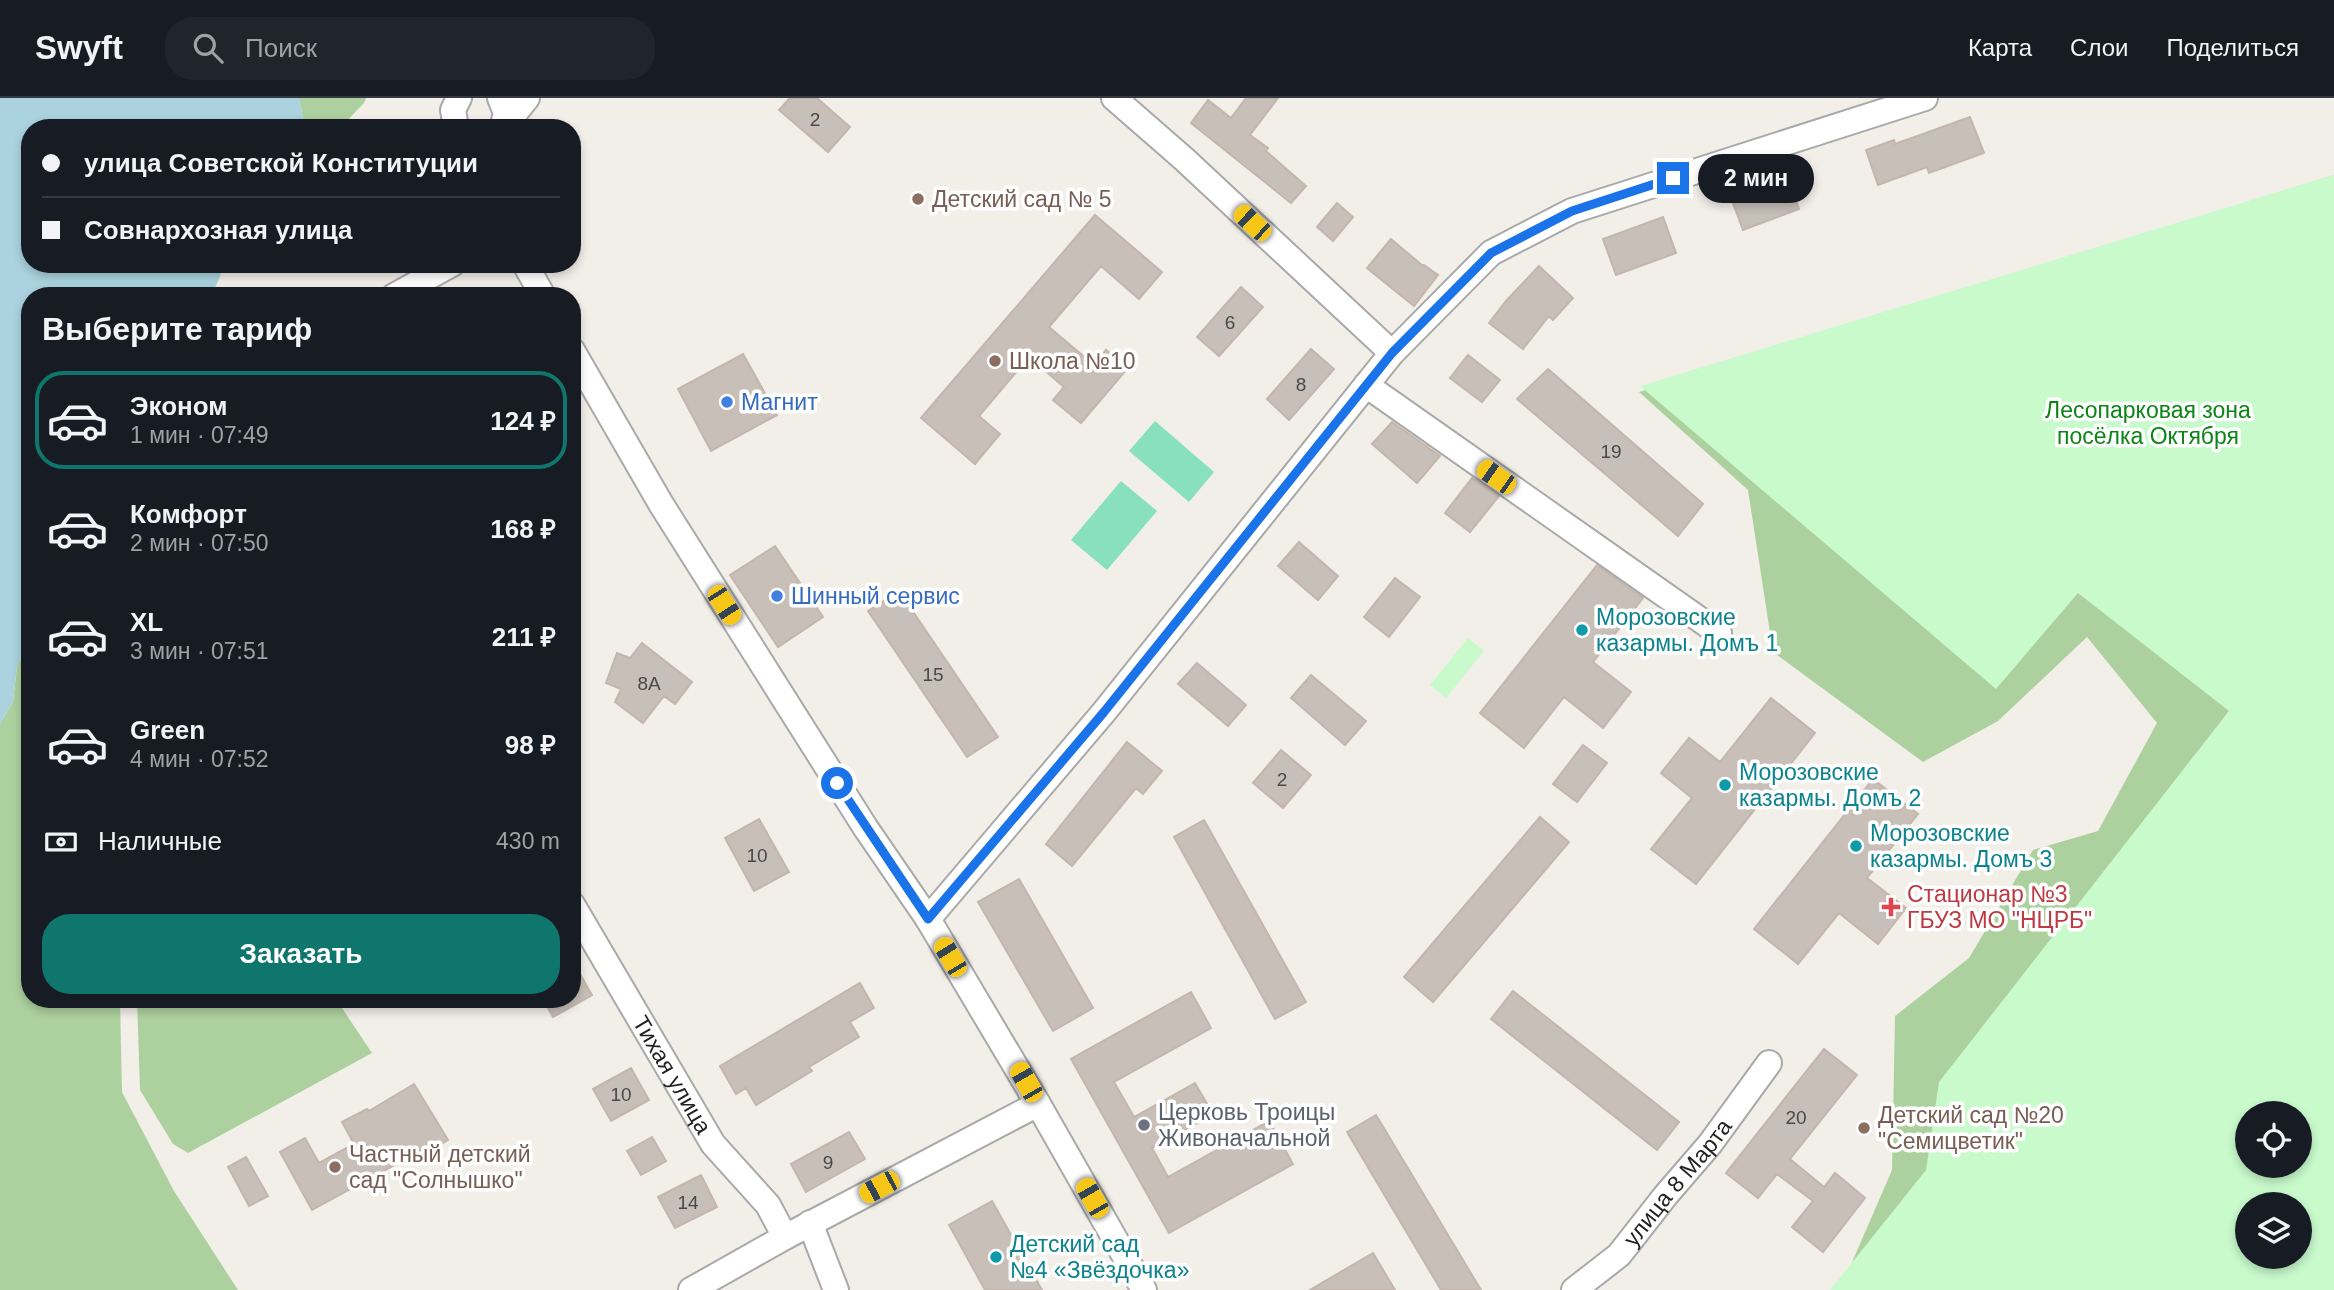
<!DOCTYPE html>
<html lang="ru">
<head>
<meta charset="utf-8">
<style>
	:root { --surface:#171b24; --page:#20242c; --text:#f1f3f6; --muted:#9ea1a6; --line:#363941; --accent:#0f766e }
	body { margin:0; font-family:Helvetica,sans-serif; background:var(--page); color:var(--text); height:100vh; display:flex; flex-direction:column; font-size:26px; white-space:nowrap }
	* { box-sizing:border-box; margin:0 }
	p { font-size:23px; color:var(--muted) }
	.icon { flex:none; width:38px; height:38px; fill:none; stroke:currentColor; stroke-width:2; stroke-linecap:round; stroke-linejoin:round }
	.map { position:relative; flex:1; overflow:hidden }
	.drawer { position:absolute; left:21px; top:189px; width:560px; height:721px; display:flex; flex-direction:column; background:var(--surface); border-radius:28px; box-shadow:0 4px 10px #0003 }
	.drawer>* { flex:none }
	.banner { position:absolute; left:21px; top:21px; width:560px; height:154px; border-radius:28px; box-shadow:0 4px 10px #0003; display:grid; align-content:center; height:154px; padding:0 21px; background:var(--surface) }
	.fabs { position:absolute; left:2235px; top:1003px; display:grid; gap:14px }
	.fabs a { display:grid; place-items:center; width:77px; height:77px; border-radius:50%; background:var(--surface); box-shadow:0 4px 10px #0003; font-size:35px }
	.end { position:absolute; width:32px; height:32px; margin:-16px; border:9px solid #1a73e8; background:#fff; box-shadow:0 0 0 4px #fff }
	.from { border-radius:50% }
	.bubble { position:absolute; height:49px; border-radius:24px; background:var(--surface); box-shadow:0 4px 10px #0003; font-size:23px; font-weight:800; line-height:49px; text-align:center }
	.car { position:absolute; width:21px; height:42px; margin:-21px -10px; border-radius:9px; box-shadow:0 0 5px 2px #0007; background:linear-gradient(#f5c518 24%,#345 0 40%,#f5c518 0 76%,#345 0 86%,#f5c518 0) }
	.banner b { display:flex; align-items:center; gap:24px; height:66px; font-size:26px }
	.banner b+b { border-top:2px solid var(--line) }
	.banner i { width:18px; height:18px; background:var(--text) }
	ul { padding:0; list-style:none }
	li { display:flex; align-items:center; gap:21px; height:98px; margin:0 14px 10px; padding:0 7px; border:4px solid transparent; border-radius:28px }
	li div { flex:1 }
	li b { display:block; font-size:26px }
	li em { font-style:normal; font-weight:800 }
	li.on { border-color:var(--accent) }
	li>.icon { width:63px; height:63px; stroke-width:1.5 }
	h2 { padding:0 21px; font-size:32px; line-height:84px }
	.pay { display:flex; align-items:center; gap:18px; height:77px; padding:0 21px; font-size:26px }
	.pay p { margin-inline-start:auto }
	.button { display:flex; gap:14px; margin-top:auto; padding:14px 21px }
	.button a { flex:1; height:80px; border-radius:28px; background:var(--accent); color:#fff; font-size:28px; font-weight:800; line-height:80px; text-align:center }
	header { display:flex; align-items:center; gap:42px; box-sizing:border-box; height:98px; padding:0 35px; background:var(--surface); border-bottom:2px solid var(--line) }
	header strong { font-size:33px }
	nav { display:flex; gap:38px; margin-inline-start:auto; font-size:24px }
	.search { width:490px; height:63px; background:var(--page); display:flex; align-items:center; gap:18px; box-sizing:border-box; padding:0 24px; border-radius:28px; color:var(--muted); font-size:26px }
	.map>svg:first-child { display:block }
</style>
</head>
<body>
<header>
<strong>Swyft</strong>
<div class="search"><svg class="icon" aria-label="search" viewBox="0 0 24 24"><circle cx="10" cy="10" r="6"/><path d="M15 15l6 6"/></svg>Поиск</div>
<nav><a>Карта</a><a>Слои</a><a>Поделиться</a></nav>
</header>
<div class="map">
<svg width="2334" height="1192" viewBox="0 0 2334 1192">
	<rect width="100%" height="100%" fill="#f2efe9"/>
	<path fill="#add19e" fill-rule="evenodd" d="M299 0H366L364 5 340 30H305Z
		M2334 77V1192H1840L1892 1072 1895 918 1969 860 2033 752 2098 733 2157 625 2087 539 1998 623 1923 664 1773 554 1748 392 1639 294ZM2247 1015H2300V1068H2247ZM2247 1106H2300V1158H2247Z
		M30 543V901H120L122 994 174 1093 238 1192H0V626L13 603 17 568Z
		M137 901H336L372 955 188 1055 173 1046 140 992Z"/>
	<path fill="#c8facc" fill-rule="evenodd" d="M2334 77V1192H1830L1926 1072 1939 984 2229 613 2078 495 1996 591 1640 288ZM2247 1015H2300V1068H2247ZM2247 1106H2300V1158H2247Z
		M1468 540 1484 553 1446 600 1430 587Z"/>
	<path fill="#88e0be" d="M1155 323 1214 374 1189 404 1129 353Z
		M1121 383 1157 413 1107 472 1071 442Z"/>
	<path fill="#aad3df" d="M0 0H299L305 30H30V166H222C223 177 215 187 212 198H30V543L17 568 13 603 0 626Z"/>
	<path fill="#c7bfb8" stroke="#c4b6ab" stroke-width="2" d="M790 0H817L850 29 828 54 779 12Z
		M1246 0H1278L1250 37 1268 50 1266 53 1306 88 1291 105 1191 25 1208 2 1231 20Z
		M1970 19 1984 55 1929 75 1927 69 1878 87 1866 52 1894 42 1895 46Z
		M1787 77 1799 111 1743 132 1730 97Z
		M1337 105 1353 119 1333 143 1317 129Z
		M1095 117 1162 174 1139 201 1101 168 1049 229 1094 267 1106 252 1128 270 1081 325 1053 302 1064 289 1029 259 979 318 1000 336 975 366 921 320Z
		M1663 119 1676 155 1616 177 1603 141Z
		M1391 141 1423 168 1424 167 1438 177 1414 208 1367 170Z
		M1539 168 1573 200 1553 222 1549 218 1523 251 1489 225 1506 203Z
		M1241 189 1263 209 1219 258 1197 239Z
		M1311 251 1334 271 1289 322 1267 301Z
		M743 256 777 317 711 353 678 291Z
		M1468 257 1500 282 1482 304 1450 280Z
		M1548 271 1703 406 1678 438 1517 301Z
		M1392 324 1440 358 1417 385 1372 346Z
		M1472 380 1499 398 1470 434 1445 415Z
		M1299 444 1338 478 1318 502 1278 468Z
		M775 448 823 519 778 549 730 477Z
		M1597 467 1643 500 1593 564 1631 594 1603 630 1564 599 1524 650 1480 615Z
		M1395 480 1420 499 1389 539 1364 519Z
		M899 493 998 639 967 659 868 513Z
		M642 545 692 584 675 606 664 598 643 625 615 604 621 591 606 585 617 555 630 560Z
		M1197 565 1246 607 1228 628 1178 586Z
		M1311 577 1366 623 1345 647 1291 600Z
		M1771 600 1815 635 1696 786 1651 751 1692 700 1661 675 1689 640 1720 664Z
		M1127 644 1162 673 1143 696 1136 690 1072 768 1046 746Z
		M1583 647 1607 665 1577 704 1553 686Z
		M1281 652 1311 677 1283 710 1253 685Z
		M1873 681 1918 716 1867 780 1906 810 1878 846 1839 815 1798 866 1754 831Z
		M1540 719 1569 744 1433 904 1404 879Z
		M759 721 789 774 754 793 725 740Z
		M1204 722 1306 904 1275 921 1174 739Z
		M1019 781 1093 910 1053 933 978 804Z
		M572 862 592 897 553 919 543 901H572Z
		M860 885 874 910 850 924 859 939 809 969 812 973 756 1007 746 990 736 996 720 968Z
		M1513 893 1679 1024 1657 1052 1491 921Z
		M1191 894 1211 930 1114 984 1134 1019 1195 985 1213 1016 1152 1050 1168 1079 1269 1023 1293 1066 1169 1135 1071 961Z
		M1824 951 1857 977 1790 1061 1824 1089 1835 1075 1865 1100 1823 1154 1792 1129 1813 1103 1777 1076 1758 1100 1726 1075Z
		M631 970 649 1002 611 1023 593 991Z
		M414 986 448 1042 423 1057 420 1053 312 1112 280 1054 305 1040 319 1065 354 1046 342 1024 367 1011 369 1013Z
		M1376 1017 1481 1192H1441L1347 1034Z
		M849 1034 865 1061 806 1094 791 1066Z
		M652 1039 666 1063 641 1077 627 1053Z
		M246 1059 268 1098 249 1108 228 1069Z
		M701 1077 717 1109 675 1130 658 1099Z
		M992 1103 1042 1192H985L949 1127Z
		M1373 1155 1395 1192H1310Z"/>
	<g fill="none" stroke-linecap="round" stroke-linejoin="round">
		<g stroke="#a9a9a9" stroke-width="28">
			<g id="minor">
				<path d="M500 0 506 15 502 30"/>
				<path d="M1114 0 1184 61 1392 255"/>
				<path d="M456 30 453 12 459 0"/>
				<path d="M503 30 527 0"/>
				<path d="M525 166 543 198"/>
				<path d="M394 198 452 166"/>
				<path d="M572 252 661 406 865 729 928 821 1038 1006 1144 1192"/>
				<path d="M1366 287 1719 535"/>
				<path id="s1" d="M572 806 713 1046 768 1107 785 1139"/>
				<path d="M928 821 1104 614 1392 255 1491 155 1572 113 1925 0"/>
				<path d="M810 1125 836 1192"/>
				<path d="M691 1192 785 1139 1038 1006"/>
				<path id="s2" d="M1574 1192 1619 1157 1666 1097 1710 1046 1769 965"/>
			</g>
		</g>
		<use href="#minor" stroke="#fff" stroke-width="24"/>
	</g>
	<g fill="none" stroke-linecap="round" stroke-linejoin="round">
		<path stroke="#1a73e8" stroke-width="9" d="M837 685 928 821 1104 614 1392 255 1491 155 1572 113 1673 80"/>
	</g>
	<g fill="#8d6e63" stroke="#fff" stroke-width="2.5">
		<circle cx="918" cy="101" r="7"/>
		<circle cx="995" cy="263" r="7"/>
		<circle cx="1864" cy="1030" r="7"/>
		<circle cx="335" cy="1069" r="7"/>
	</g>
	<g fill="#3f7fe0" stroke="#fff" stroke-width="2.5">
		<circle cx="727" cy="304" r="7"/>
		<circle cx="777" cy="498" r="7"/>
	</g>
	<g fill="#0f9aa8" stroke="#fff" stroke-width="2.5">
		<circle cx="1582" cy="532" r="7"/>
		<circle cx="1725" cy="687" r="7"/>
		<circle cx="1856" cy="748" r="7"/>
		<circle cx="996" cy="1159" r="7"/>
	</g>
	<path fill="#e0444e" stroke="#fff" stroke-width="2.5" d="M1887.5 798.5h7v7h7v7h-7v7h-7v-7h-7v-7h7z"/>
	<circle fill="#6b7280" stroke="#fff" stroke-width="2.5" cx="1144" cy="1027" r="7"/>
	<g text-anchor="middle" stroke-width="7" stroke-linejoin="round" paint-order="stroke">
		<g font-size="19" fill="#4b4948">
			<text x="815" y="28">2</text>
			<text x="1230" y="231">6</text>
			<text x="1301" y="293">8</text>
			<text x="1611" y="360">19</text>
			<text x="933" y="583">15</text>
			<text x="649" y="592">8А</text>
			<text x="1282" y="688">2</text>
			<text x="757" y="764">10</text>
			<text x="621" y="1003">10</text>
			<text x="1796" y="1026">20</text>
			<text x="828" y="1071">9</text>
			<text x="688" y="1111">14</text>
		</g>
		<g font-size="23" fill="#785e54" stroke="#fff" text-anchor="start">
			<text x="932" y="109">Детский сад № 5</text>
			<text x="1009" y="271">Школа №10</text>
			<text x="1878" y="1025">Детский сад №20<tspan x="1878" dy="26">"Семицветик"</tspan></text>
			<text x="349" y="1064">Частный детский<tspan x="349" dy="26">сад "Солнышко"</tspan></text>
		</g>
		<g font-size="23" fill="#366cbe" stroke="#fff" text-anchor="start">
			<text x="741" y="312">Магнит</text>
			<text x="791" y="506">Шинный сервис</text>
		</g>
		<g font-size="23" fill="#0c8416" stroke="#fff">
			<text x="2148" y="320">Лесопарковая зона<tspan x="2148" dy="26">посёлка Октября</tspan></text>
		</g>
		<g font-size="23" fill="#0d838f" stroke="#fff" text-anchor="start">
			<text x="1596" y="527">Морозовские<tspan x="1596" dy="26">казармы. Домъ 1</tspan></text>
			<text x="1739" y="682">Морозовские<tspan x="1739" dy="26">казармы. Домъ 2</tspan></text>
			<text x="1870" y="743">Морозовские<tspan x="1870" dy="26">казармы. Домъ 3</tspan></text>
			<text x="1010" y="1154">Детский сад<tspan x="1010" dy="26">№4 «Звёздочка»</tspan></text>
		</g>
		<g font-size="23" fill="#be3a42" stroke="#fff" text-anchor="start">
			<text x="1907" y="804">Стационар №3<tspan x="1907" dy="26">ГБУЗ МО "НЦРБ"</tspan></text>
		</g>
		<g font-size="23" fill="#222" stroke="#fff">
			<text dy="8" stroke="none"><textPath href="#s1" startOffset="198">Тихая улица</textPath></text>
			<text dy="8" stroke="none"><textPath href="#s2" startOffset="150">улица 8 Марта</textPath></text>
		</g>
		<g font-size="23" fill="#5b616d" stroke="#fff" text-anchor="start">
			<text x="1158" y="1022">Церковь Троицы<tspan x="1158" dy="26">Живоначальной</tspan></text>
		</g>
	</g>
</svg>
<div class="fabs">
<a><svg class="icon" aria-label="locate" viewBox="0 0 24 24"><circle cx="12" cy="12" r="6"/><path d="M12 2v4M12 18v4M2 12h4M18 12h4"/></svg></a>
<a><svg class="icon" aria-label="layers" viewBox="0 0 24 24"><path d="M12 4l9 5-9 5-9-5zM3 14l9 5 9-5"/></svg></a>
</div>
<i class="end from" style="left:837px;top:685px"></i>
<i class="end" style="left:1673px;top:80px"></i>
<div class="bubble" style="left:1698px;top:56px;width:116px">2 мин</div>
<i class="car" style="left:1252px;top:125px;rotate:313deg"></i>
<i class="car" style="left:1496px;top:379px;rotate:305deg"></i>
<i class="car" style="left:724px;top:507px;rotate:147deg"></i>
<i class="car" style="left:950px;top:859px;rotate:329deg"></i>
<i class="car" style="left:1026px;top:984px;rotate:330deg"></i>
<i class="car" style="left:879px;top:1089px;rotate:242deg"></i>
<i class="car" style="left:1092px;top:1100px;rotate:330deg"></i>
<div class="banner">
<b><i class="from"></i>улица Советской Конституции</b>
<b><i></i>Совнархозная улица</b>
</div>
<section class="drawer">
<h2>Выберите тариф</h2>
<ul>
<li class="on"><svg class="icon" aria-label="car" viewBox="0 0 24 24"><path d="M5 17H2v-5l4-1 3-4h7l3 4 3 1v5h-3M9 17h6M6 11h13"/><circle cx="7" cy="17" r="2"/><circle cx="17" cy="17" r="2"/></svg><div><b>Эконом</b><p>1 мин · 07:49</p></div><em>124 ₽</em></li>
<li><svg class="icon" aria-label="car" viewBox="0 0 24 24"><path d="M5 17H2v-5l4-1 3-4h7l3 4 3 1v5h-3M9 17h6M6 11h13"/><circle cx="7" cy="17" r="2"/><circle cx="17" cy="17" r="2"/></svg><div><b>Комфорт</b><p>2 мин · 07:50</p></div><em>168 ₽</em></li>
<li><svg class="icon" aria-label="car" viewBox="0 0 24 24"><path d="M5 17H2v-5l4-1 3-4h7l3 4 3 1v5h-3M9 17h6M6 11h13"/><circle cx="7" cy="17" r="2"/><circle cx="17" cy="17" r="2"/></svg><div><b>XL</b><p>3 мин · 07:51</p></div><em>211 ₽</em></li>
<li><svg class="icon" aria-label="car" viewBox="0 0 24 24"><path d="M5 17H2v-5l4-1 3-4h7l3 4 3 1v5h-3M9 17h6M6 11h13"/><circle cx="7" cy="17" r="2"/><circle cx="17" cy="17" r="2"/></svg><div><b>Green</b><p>4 мин · 07:52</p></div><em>98 ₽</em></li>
</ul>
<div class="pay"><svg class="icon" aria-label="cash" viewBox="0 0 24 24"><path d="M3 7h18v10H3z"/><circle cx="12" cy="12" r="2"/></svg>Наличные<p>430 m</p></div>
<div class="button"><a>Заказать</a></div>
</section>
</div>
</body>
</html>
